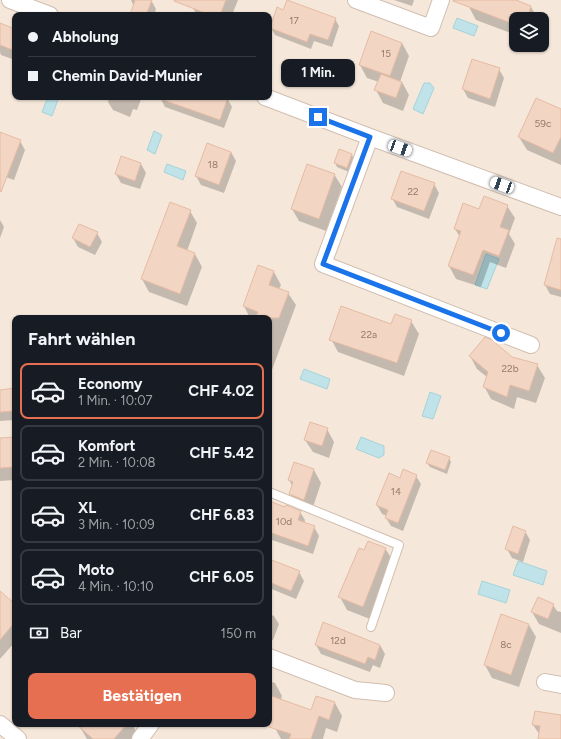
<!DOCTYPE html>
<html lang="de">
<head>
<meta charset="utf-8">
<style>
	:root { --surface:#171b24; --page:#242831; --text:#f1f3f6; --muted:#9ea1a6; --line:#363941; --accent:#e76f51 }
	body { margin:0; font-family:Figtree,sans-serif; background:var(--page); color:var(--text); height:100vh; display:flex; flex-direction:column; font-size:15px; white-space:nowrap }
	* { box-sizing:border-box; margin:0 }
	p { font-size:13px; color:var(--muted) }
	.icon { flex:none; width:22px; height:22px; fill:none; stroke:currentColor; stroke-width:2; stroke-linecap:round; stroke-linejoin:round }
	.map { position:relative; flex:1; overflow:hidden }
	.side { position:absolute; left:12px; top:315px; width:260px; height:412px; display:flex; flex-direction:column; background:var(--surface); border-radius:8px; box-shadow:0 1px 3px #0004 }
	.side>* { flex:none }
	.top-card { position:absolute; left:12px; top:12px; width:260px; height:88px; border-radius:8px; box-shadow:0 1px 3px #0004; display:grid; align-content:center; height:88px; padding:0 16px; background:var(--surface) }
	.buttons { position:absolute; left:509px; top:12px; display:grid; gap:8px }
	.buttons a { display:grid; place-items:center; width:40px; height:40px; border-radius:8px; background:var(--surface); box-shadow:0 1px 3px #0004; font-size:20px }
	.end { position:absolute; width:18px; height:18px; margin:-9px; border:5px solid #1a73e8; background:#fff; box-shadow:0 0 0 2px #fff }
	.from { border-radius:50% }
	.bubble { position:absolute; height:28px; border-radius:8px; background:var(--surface); box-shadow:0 1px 3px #0004; font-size:13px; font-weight:700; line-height:28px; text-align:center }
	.car { position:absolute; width:12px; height:24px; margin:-12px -6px; border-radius:5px; box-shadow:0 0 3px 1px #0007; background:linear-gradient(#fff 24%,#345 0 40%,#fff 0 76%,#345 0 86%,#fff 0) }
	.top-card b { display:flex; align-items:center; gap:14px; height:38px; font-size:15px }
	.top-card b+b { border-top:1px solid var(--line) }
	.top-card i { width:10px; height:10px; background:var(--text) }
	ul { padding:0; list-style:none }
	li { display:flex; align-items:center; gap:12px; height:56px; margin:0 8px 6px; padding:0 8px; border:2px solid var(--line); border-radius:8px }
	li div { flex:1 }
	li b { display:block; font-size:15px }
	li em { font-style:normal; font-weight:700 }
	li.current { border-color:var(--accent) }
	li>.icon { width:36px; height:36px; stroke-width:1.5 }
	h2 { padding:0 16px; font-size:18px; line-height:48px }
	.pay { display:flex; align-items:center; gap:10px; height:44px; padding:0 16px; font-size:15px }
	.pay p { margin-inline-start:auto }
	.button { display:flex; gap:8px; margin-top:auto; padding:8px 16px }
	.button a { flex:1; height:46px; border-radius:8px; background:var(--accent); color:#fff; font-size:16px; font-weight:700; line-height:46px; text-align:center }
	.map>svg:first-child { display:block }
</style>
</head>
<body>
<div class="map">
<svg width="561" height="739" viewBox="0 0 561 739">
	<rect width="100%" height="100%" fill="#fdf6ec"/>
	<path fill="#f5e8da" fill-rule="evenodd" d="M0 0H561V739H0ZM15 15H269V97H15ZM516 19H542V45H516ZM15 318H269V724H15Z"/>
	<path fill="#bfe3e8" stroke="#a5d3da" d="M457 18 478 26 474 36 453 28Z
		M424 83H430L434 88 423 114 413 109Z
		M48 97H59L52 116 42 112Z
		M154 131 162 135 155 154 147 150Z
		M167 164 186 171 183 180 164 172Z
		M486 254 499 259 487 289 475 285Z
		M304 369 330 379 327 389 300 379Z
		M430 392 441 396 433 419 422 416Z
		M361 437 384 446V455L379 458 356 449Z
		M518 561 547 571 543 585 513 575Z
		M482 581 510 590 506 603 478 594Z"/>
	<path fill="#0003" d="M131 0H151L156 9 154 15H134L132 12 134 7Z
		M196 0H238L232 15H197L193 8Z
		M394 0H414L412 6Z
		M471 0H513L531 7 538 19H516V35L476 20 469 7Z
		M283 11 335 19 339 26 332 47 314 41 311 49 275 35 271 28Z
		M0 27 15 30V60L1 55 0 52Z
		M402 43 409 56 400 82H402L409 95 403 111 383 103 376 90 379 82 367 78 360 65Z
		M499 69 504 78 495 107 468 98 463 89Z
		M109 97H142L137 110 133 109 130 117 113 110 108 102Z
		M160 97H225L227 98 232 107 224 128 165 107Z
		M561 110V165L527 150 519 137Z
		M0 133 20 141 25 150 14 180 0 175Z
		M231 152 236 161 224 193 201 185 196 176Z
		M352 155 354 159 349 172 337 167 335 163Z
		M122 158 141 164 146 173 140 189 121 183 116 174Z
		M334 174 342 187 326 231 299 221 292 209Z
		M434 184 439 193 429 219 397 207 392 198Z
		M507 206 515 218 509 234 515 244 506 268 490 262 481 287 456 279 449 266 460 237 455 229 480 210Z
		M190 211 197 223 187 251 195 254 202 267 187 306 149 292 142 279Z
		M0 220 4 227 0 238Z
		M97 233 102 242 95 255 78 247 73 238Z
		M561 254V297L550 294 545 285Z
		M258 267 274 272 281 285 279 289 288 293 296 305 269 378V318H250L244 306Z
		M411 321 419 334 404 376 338 352 331 339Z
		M470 356 511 358 537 365 545 378 536 403 517 397 514 409 491 399 484 386 487 377 477 369Z
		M15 389V420L0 421V391Z
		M327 429 334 442 329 458 313 452 305 440Z
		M15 438V480L0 481V439Z
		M449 458 451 462 447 474 430 467 427 463Z
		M314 470 321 483 311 513 298 507 290 494 293 487 289 480Z
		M416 476 421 484 403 531 391 526 386 518 387 516 382 514 377 505 400 479Z
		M269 502 300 512 305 520 304 524 314 527 319 536 313 554 269 539Z
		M525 531 530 540 523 562 512 558 507 549Z
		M385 548 393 561 370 619 347 610 340 597 365 552Z
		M269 560 299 572 304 581 296 599 269 588Z
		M0 593 15 606V642L0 659Z
		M553 605 557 611 561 612V633L539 624 532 612Z
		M269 614 274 616 279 624 273 640 269 639Z
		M529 625 536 637 519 687 492 678 485 665Z
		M316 645H380L385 654 380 668 373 665 370 672 321 654Z
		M269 681 275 683 282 696 275 717 269 715Z
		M317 697 335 703 342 716 337 732 326 728 323 739H281L275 728 312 711Z
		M561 716V739H540V735L533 725Z
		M82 724H132L137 733 132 739H87L80 727Z"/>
	<path fill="#f3d5c3" stroke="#e6bba3" d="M135 0H152L146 15H140L131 12Z
		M174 0H226L220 15H210L174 1Z
		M287 0 336 18 328 40 310 34 307 42 270 28 277 7 283 10Z
		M453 0H516L531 6 527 19H516V25L453 1Z
		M0 23 15 29V51L0 45Z
		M371 31 402 43 390 76 359 65Z
		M472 59 500 68 490 99 462 89Z
		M381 74 402 82 396 98 374 90Z
		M161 97H228L220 120 160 99Z
		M536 98 561 109V137L553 153 518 137Z
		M0 132 21 140 1 192 0 191Z
		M207 143 231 152 219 185 195 176Z
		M339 149 352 154 347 168 334 163Z
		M121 156 141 163 135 181 115 174Z
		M307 164 335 174 319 219 291 209Z
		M401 171 435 183 424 211 391 199Z
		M484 196 508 205 500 227 509 230 499 256 483 250 473 275 448 266 461 231 454 229 463 203 479 209Z
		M170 202 191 210 177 246 195 253 180 294 141 279Z
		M79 224 98 232 90 247 72 238Z
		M557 238 561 239V290L544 285Z
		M258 265 274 271 269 285 289 292 279 318H255L258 312 243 306Z
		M341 306 391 324 395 314 412 320 397 363 329 340Z
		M485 337 492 340 512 357 538 364 529 391 510 385 507 397 483 387 488 372 469 356Z
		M15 388V411L0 412V390Z
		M310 422 328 428 322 446 304 440Z
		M15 437V467L0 468V438Z
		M431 450 450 457 445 470 426 463Z
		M294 462 314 469 304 500 289 494 293 482 288 480Z
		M403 469 417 475 398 523 385 518 388 510 376 505 389 473 400 478Z
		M269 501 285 507 286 505 301 511 298 520 315 526 308 546 269 532Z
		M513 526 526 531 518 554 505 549Z
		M368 541 386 548 363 607 338 597 359 548 364 550Z
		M269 559 300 571 291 591 269 582Z
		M0 591 15 604V622L0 640Z
		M538 597 554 604 548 619 531 612Z
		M501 614 529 624 511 675 484 665Z
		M323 622 380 645 375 660 368 657 365 664 315 645Z
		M269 695 311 710 316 696 335 702 329 720 319 716 311 739H289L291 734 269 727Z
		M535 711 561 715V739H538L540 726 532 725Z
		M76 724H127L114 739H93Z"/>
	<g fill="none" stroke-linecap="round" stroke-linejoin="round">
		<g stroke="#d1beb0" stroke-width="10">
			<path id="lane" d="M269 492 399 545 371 627"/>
		</g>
		<g stroke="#d1beb0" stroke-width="18">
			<path id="street" d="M10 0 50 15
				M356 0 431 28 441 0
				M265 97 370 137 561 207
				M370 137 323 264 531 345
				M269 657 355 690 386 693
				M545 682 561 685
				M0 724 18 739
				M140 739 151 724"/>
		</g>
		<use href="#lane" stroke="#fff" stroke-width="8"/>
		<use href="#street" stroke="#fff" stroke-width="16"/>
	</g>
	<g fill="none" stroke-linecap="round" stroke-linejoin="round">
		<path stroke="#1a73e8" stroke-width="5" d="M318 117 370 137 323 264 501 333"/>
	</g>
	<g text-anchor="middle" stroke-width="3" stroke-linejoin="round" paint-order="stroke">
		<g font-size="10" fill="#987a6a">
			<text x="294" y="24">17</text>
			<text x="386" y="57">15</text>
			<text x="543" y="127">59c</text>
			<text x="213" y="168">18</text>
			<text x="413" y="195">22</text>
			<text x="369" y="338">22a</text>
			<text x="510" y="372">22b</text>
			<text x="396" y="495">14</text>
			<text x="284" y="525">10d</text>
			<text x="338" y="644">12d</text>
			<text x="506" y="648">8c</text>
		</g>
	</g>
</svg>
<div class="buttons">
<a><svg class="icon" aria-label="layers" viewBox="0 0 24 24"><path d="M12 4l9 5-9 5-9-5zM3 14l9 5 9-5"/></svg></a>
</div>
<i class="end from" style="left:501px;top:333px"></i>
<i class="end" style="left:318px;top:117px"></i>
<div class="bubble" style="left:281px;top:59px;width:74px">1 Min.</div>
<i class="car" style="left:400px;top:148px;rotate:110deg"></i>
<i class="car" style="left:502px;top:185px;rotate:290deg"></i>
<div class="top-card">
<b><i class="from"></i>Abholung</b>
<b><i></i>Chemin David-Munier</b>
</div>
<section class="side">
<h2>Fahrt wählen</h2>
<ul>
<li class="current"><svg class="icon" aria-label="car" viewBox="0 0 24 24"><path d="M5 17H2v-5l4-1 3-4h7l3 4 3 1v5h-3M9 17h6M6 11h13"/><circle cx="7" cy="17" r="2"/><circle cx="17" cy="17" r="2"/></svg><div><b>Economy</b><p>1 Min. · 10:07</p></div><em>CHF 4.02</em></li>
<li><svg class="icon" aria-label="car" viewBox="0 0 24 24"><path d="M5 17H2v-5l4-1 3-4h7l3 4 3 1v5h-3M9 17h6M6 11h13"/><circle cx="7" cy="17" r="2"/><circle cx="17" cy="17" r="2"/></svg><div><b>Komfort</b><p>2 Min. · 10:08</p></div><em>CHF 5.42</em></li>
<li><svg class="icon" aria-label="car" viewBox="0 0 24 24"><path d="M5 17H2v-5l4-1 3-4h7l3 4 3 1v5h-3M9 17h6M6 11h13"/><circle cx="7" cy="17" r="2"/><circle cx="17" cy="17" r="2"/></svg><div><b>XL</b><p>3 Min. · 10:09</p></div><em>CHF 6.83</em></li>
<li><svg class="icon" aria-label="car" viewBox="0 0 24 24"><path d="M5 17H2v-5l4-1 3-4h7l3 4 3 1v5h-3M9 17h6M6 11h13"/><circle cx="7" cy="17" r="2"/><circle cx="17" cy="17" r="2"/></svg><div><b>Moto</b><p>4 Min. · 10:10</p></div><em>CHF 6.05</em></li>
</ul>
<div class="pay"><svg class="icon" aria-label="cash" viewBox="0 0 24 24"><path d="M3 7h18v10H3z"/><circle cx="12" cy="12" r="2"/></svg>Bar<p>150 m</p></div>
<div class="button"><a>Bestätigen</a></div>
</section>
</div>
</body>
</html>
